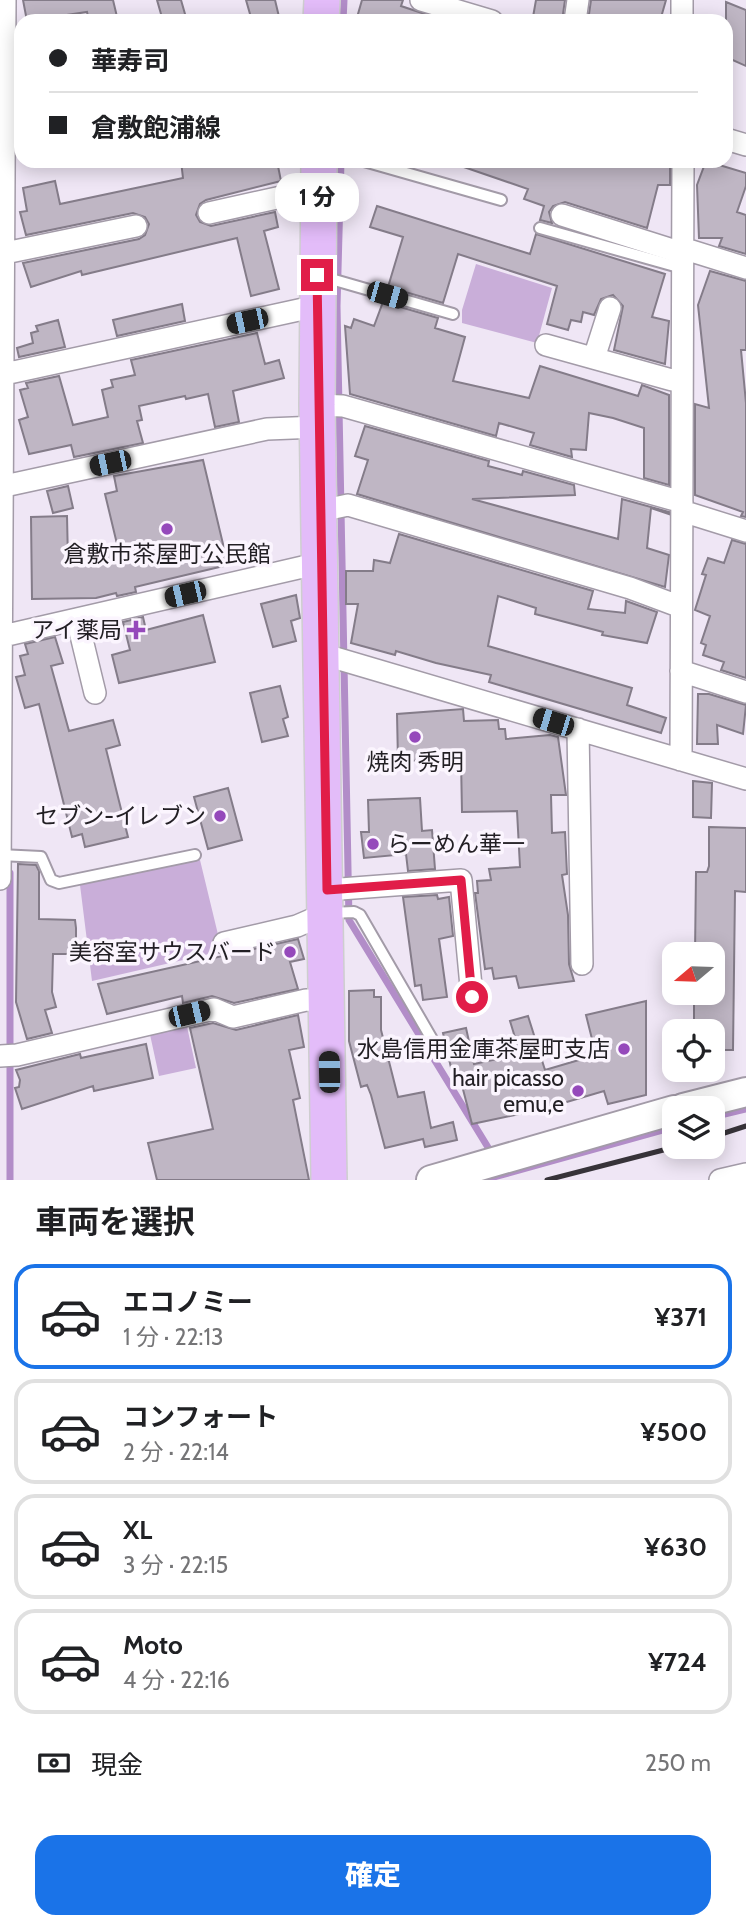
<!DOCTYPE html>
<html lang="ja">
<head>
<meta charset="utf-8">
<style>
	:root { --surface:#fff; --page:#f2f2f2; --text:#202124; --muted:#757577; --line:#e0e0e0; --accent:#1a73e8 }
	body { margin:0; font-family:Cabin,"Noto Sans JP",sans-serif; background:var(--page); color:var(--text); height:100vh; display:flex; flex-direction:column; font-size:26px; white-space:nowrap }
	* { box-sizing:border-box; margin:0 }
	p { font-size:23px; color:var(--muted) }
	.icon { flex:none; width:38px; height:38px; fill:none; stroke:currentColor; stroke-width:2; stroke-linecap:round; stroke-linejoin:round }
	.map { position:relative; height:1180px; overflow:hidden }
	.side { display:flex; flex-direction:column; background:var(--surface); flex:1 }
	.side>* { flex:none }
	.banner { position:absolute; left:14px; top:14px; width:719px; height:154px; border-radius:21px; box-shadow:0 4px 18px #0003; display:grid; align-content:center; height:154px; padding:0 35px; background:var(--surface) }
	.needle { width:46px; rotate:251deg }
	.fabs { position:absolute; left:662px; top:942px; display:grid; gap:14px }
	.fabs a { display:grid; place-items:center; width:63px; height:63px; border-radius:14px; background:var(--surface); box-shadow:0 4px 18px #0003; font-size:35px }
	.end { position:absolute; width:32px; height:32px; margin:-16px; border:9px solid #e11d48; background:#fff; box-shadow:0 0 0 4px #fff }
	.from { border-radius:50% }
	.bubble { position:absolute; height:49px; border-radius:21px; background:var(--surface); box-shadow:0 4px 18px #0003; font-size:23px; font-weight:800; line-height:49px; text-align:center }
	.car { position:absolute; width:21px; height:42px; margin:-21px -10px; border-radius:9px; box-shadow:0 0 5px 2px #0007; background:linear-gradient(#222 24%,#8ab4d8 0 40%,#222 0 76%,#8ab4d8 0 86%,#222 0) }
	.banner b { display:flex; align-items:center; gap:24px; height:66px; font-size:26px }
	.banner b+b { border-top:2px solid var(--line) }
	.banner i { width:18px; height:18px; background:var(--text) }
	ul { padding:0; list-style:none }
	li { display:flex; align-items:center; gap:21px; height:105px; margin:0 14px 10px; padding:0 21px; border:4px solid var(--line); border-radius:21px }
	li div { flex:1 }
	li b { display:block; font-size:26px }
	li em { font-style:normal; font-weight:800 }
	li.on { border-color:var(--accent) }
	li>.icon { width:63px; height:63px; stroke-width:1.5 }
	h2 { padding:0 35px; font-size:32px; line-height:84px }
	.pay { display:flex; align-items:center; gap:18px; height:77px; padding:0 35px; font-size:26px }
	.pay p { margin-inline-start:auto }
	.button { display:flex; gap:14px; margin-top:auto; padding:14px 35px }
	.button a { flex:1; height:80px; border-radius:21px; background:var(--accent); color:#fff; font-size:28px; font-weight:800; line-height:80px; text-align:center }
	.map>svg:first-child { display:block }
</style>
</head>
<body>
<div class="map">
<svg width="746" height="1180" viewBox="0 0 746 1180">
	<rect width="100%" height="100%" fill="#efe6f5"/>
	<path fill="#c9aed9" d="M476 264 552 288 537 343 462 323V310Z
		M200 860 222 951 92 981 80 885Z
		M186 1022 196 1068 159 1076 149 1030Z"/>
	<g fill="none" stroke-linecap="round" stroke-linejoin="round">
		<path stroke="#b28dc8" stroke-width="7" d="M343 21 344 0
			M341 161 337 306 349 920 489 1149
			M10 873V1180
			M712 1117 746 1109
			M483 1180 674 1127"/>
	</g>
	<path fill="#bfb6c4" stroke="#847c89" stroke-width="2" d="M23 0H113L118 21H89L87 12 27 21Z
		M157 0H181L187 21H163Z
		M246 0H275L280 21H252Z
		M362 0H403L401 6 434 17 433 21H356Z
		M536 0H565L562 21 533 17Z
		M591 0H666L660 21H588Z
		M726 2 746 10V66L726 57Z
		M181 161H277L281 181 206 200 200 204 196 215 200 222 211 226 275 212 278 227 264 231 279 289 251 296 237 238 82 275 81 271 31 287 23 263 139 239 145 235 149 224 145 217 133 213 26 235 20 212 27 211 23 188 55 181 60 204 183 178Z
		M455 161H670V185H658L647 228 565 202 553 206 549 212 552 223 540 220 544 206 524 199 528 189 455 164Z
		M706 161 746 173V186L737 212 746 215V254L719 246 722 238H699L697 185Z
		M377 206 530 254 536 234 665 274 652 317 669 321 665 364 614 350 623 306 613 295 601 299 594 315 583 312 581 322 571 320 568 330 547 324 557 286 458 254 443 303 388 287 403 237 370 227Z
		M710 271 746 281V350H741L746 403V517L741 516 743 512 695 495V404L709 408 698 305Z
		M383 302 438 318 435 328 465 337 453 381 529 398 540 366 638 396 642 385 669 395V485L644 478V428L613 418 589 413 586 450 571 449 572 457 530 445 534 433 499 423 496 436 350 394 345 326 351 328 354 319 374 326Z
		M182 304 185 321 117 336 113 320Z
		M58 320 65 347 19 357 17 348 33 343 31 333 38 331 36 326Z
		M257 333 265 364 279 360 284 378 233 391 239 422 215 427 208 394 186 399 185 396 139 406 142 420 137 421 143 443 74 457 71 445 29 454 19 420 28 417 20 390 28 388 26 383 59 376 73 425 108 417 102 390 113 387 111 380 135 375 131 360Z
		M365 426 489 461 488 466 522 475 523 471 574 485 575 495 472 499 618 539 622 499 669 512V514L651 508 647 548 669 555 665 587 357 494 368 460 355 456Z
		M203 460 228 565 135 587 136 592 117 596 116 593 96 598 32 599 31 517 67 516 68 561 117 544 105 494 117 491 114 476Z
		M68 486 73 508 53 513 47 491Z
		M399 534 593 591 588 609 625 613 626 601 657 612 647 643 602 635 603 632 535 614 536 608 498 596 488 646 632 688 627 705 666 718 661 733 489 682 491 675 436 663 396 651 395 655 351 643 358 604H346V571H373L374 560 390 563Z
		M732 540 746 544V678L721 670 724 662 703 655 706 645 701 643 710 616 695 610 706 575 702 574 708 558 724 563Z
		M296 595 300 618 291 621 296 641 273 647 261 604Z
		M203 615 215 662 119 683 112 655 130 650 123 622 143 617 146 630Z
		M55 637 63 663 51 666 69 731 113 720 120 745 106 749 128 837 85 847 82 834 72 837 39 704 25 708 16 677 25 675 20 656 28 654 25 644Z
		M280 686 288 717 283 719 288 736 262 742 250 693Z
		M698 694H709L746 705 743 734 717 725 718 744H697Z
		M463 709 464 721 498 720 499 729H505L506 739 550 735 558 737 566 795H551L552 833 565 832 567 874 562 875 568 915 569 964 574 981 519 988 516 976 494 979 492 968 485 969 475 893H478L477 881 491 880 489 869 520 867 517 811 462 812 461 760 398 761 397 714Z
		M693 781 712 783 711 818 693 817Z
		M228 788 242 840 208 849 194 797Z
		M420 798 422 831 432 830 435 869 408 871 406 854 364 858 361 832H369L368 800Z
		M709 827 746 828V892L735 891 733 1050H712V1031H694V992H712V954H695L696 872H707L709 866Z
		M18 864 36 865 39 871V919L75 920 76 928V954H53L52 992 56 1007 45 1010 52 1033 27 1039 16 1002Z
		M437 895 438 899 449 897 453 936 439 939 447 997 423 1000 421 985 415 986 403 897Z
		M298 939 304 959 290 962 298 989 234 1003 212 996 183 1003 182 996 107 1014 98 984Z
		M374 990V997H381V1030L398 1097 424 1092 431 1128 453 1122 457 1140 425 1147 423 1139 385 1148 371 1095 367 1085 361 1087 349 1041V991Z
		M646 1001V1095L608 1104 604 1091 543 1109 472 1124 458 1070 452 1072 443 1033 466 1028 474 1064 520 1054 510 1021 528 1016 545 1070 596 1055 586 1015Z
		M298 1015 304 1047 289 1050 300 1098 293 1100 309 1180H157L148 1143 213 1129 190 1028 213 1023 236 1030Z
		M146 1044 153 1078 94 1091 93 1086 22 1109 15 1088 19 1087 20 1080 16 1070 80 1054 81 1058Z"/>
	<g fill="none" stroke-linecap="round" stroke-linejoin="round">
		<g stroke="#a39ba8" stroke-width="14">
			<path id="service" d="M364 161 501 200
				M540 228 682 268
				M324 277 453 314
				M0 855 41 857 51 880 59 883 195 855
				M330 913 354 912 360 915 433 1041"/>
		</g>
		<g stroke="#a39ba8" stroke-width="24">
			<path id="minor" d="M421 0 492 21
				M682 0V21
				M575 21 578 0
				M726 139 746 145
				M209 213 295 194 318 198
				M562 215 682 253
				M682 248 746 268
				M5 253 136 226
				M546 345 672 380H682
				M594 358 610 308
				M0 375 317 306
				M317 405 343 406 682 502
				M0 487 267 429 318 427
				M320 511 348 505 630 588 681 607
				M682 511 746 531
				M77 619 95 693
				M3 636 320 563
				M322 654 746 779
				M681 671 746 692
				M578 729 582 964
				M681 760 683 161
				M0 879 5 0
				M327 890 461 880 472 997
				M224 943 297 926 327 913
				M0 1056 17 1055 214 1009 233 1017 306 1000 328 1001
				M720 1180 746 1174"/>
		</g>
		<g stroke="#a39ba8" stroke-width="32">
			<path id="tertiary" d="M683 1108 746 1092
				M431 1180 674 1110"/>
		</g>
		<g stroke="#cececf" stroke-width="38">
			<path id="primary" d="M321 21 322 0
				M319 161 317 405 329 1180"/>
		</g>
		<use href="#service" stroke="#fff" stroke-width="10"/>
		<use href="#minor" stroke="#fff" stroke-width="21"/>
		<use href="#tertiary" stroke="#fff" stroke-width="28"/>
		<use href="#primary" stroke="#e3bcf9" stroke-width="35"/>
		<path stroke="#373339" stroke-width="5" d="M712 1137 746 1126
			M547 1180 679 1146"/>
	</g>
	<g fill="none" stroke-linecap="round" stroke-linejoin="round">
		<path stroke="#e11d48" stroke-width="9" d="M317 275 327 890 461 880 472 997"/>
	</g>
	<g fill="#9549bb" stroke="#fbf5fe" stroke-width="2.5">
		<circle cx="167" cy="529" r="7"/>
		<path d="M132.5 619.5h7v7h7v7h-7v7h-7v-7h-7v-7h7z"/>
		<circle cx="415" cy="737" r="7"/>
		<circle cx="220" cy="816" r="7"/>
		<circle cx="373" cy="844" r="7"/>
		<circle cx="290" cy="952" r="7"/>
		<circle cx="624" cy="1049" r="7"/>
		<circle cx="578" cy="1091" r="7"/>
	</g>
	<g text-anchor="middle" stroke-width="7" stroke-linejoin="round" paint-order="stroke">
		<g font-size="23" fill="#221f24" stroke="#fbf5fe" text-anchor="end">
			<text x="167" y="562" text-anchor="middle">倉敷市茶屋町公民館</text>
			<text x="122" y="638">アイ薬局</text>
			<text x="415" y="770" text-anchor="middle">焼肉 秀明</text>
			<text x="206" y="824">セブン-イレブン</text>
			<text x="387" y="852" text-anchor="start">らーめん華一</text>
			<text x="276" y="960">美容室サウスバード</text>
			<text x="610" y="1057">水島信用金庫茶屋町支店</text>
			<text x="564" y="1086">hair picasso<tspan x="564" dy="26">emu,e</tspan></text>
		</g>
	</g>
</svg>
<div class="fabs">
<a><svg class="needle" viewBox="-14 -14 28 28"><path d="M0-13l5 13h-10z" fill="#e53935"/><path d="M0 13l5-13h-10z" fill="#757577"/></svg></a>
<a><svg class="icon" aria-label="locate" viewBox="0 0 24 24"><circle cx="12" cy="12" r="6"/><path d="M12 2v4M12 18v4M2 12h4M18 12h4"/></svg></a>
<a><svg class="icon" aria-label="layers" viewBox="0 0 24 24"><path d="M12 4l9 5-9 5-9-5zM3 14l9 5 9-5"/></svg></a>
</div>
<i class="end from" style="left:472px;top:997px"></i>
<i class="end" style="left:317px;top:275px"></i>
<div class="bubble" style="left:275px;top:173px;width:84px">1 分</div>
<i class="car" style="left:387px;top:295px;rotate:106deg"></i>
<i class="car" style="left:247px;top:321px;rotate:258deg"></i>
<i class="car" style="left:110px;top:463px;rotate:258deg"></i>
<i class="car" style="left:185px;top:594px;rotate:257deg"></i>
<i class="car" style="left:553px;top:722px;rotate:287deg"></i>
<i class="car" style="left:189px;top:1014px;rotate:77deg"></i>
<i class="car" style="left:329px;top:1072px;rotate:359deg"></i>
<div class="banner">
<b><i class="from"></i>華寿司</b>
<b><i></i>倉敷飽浦線</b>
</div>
</div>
<section class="side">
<h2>車両を選択</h2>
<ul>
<li class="on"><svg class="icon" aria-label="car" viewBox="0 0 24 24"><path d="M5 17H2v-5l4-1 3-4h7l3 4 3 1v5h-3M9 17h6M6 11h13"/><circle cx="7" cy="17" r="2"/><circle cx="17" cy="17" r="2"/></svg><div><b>エコノミー</b><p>1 分 · 22:13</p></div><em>¥371</em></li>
<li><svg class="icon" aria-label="car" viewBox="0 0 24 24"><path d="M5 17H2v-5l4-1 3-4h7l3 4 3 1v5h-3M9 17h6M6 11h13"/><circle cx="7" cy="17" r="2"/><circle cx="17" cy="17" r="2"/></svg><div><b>コンフォート</b><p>2 分 · 22:14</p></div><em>¥500</em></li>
<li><svg class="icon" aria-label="car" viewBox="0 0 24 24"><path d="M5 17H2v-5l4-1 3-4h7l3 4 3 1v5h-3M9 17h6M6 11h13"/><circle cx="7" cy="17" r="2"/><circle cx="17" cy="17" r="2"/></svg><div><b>XL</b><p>3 分 · 22:15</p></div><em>¥630</em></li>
<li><svg class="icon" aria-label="car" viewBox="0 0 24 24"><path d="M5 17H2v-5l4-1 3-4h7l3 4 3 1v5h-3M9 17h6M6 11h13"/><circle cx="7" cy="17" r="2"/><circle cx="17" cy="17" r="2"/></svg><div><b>Moto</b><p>4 分 · 22:16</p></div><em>¥724</em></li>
</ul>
<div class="pay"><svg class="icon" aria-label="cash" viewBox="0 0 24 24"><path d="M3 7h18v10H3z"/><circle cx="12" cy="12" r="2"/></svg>現金<p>250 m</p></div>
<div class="button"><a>確定</a></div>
</section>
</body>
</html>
